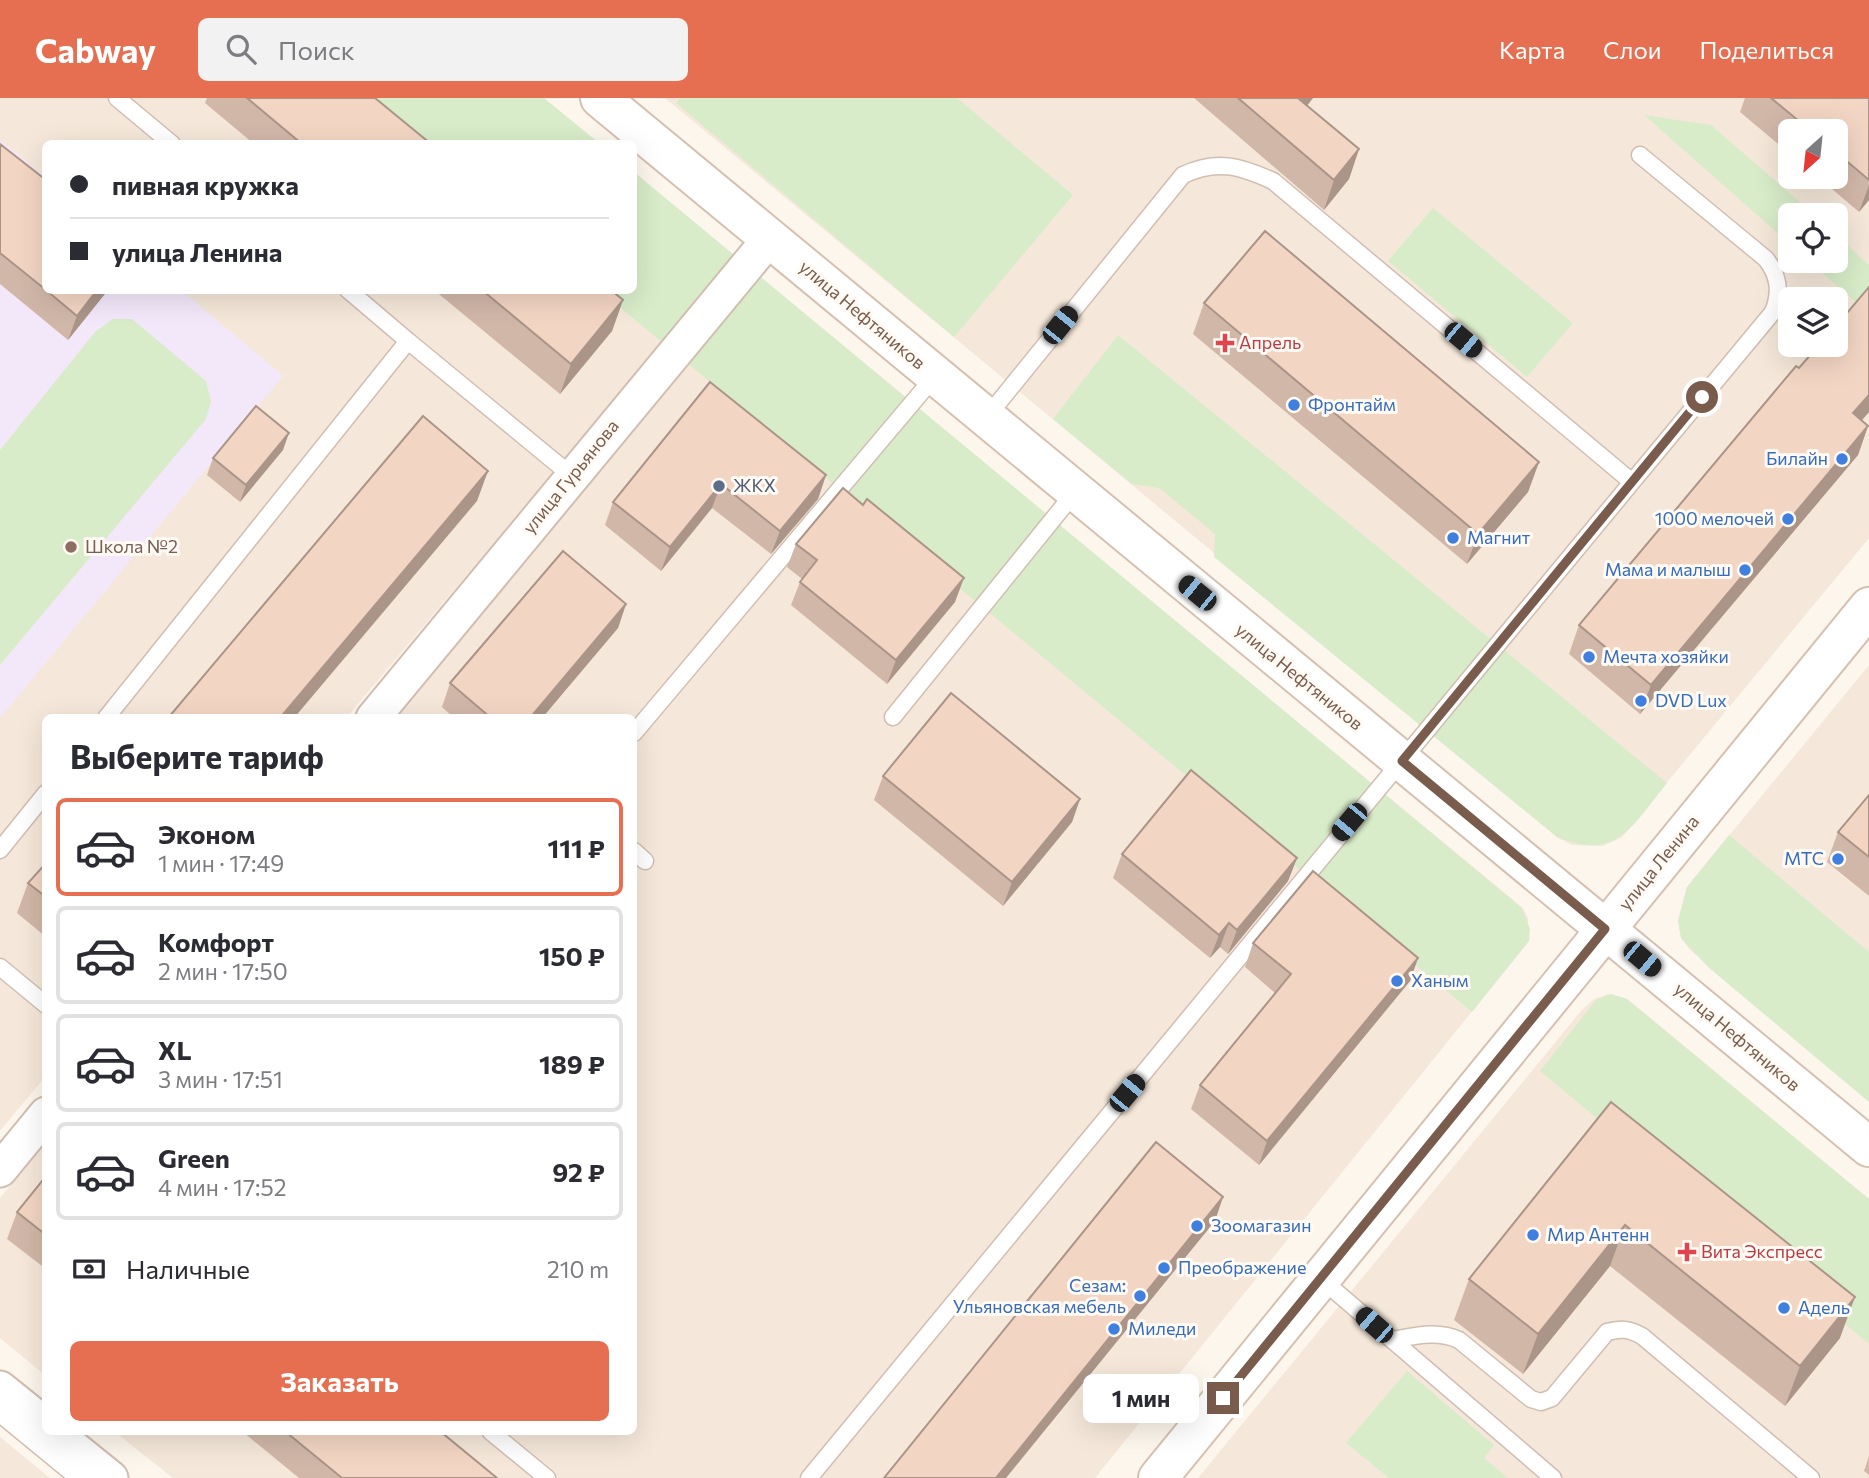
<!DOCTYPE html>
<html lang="ru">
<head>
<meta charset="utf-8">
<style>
	:root { --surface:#fff; --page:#f2f2f3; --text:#2b2b33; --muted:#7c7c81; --line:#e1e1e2; --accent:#e76f51 }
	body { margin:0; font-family:Commissioner,sans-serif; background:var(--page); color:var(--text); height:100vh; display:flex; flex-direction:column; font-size:26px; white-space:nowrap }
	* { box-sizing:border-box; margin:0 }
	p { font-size:23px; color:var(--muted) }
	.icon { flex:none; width:38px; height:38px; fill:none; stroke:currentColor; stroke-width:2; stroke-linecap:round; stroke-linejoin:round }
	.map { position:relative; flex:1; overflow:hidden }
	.details { position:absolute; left:42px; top:616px; width:595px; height:721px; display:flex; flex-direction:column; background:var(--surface); border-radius:10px; box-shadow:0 7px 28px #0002 }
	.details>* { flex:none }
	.guide { position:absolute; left:42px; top:42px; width:595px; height:154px; border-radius:10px; box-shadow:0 7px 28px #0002; display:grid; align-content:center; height:154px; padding:0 28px; background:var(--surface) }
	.needle { width:46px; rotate:207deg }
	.buttons { position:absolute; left:1778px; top:21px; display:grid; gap:14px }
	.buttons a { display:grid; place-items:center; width:70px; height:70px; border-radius:10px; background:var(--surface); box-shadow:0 7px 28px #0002; font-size:35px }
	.end { position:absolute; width:32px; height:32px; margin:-16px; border:9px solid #7a5c4d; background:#fff; box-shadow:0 0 0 4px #fff }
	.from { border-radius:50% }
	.bubble { position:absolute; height:49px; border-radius:10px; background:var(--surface); box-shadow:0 7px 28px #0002; font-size:23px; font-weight:700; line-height:49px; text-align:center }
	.car { position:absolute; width:21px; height:42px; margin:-21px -10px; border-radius:9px; box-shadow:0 0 5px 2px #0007; background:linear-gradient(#222 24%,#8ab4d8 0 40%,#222 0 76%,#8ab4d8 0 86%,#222 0) }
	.guide b { display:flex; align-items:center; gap:24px; height:66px; font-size:26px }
	.guide b+b { border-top:2px solid var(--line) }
	.guide i { width:18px; height:18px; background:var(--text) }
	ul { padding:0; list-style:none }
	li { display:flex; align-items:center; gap:21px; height:98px; margin:0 14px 10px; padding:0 14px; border:4px solid var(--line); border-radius:10px }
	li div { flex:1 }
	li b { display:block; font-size:26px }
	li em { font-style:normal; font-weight:700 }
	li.current { border-color:var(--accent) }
	li>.icon { width:63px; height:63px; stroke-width:1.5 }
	h2 { padding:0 28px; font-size:32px; line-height:84px }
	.pay { display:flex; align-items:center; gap:18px; height:77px; padding:0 28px; font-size:26px }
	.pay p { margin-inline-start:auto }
	.button { display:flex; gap:14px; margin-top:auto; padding:14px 28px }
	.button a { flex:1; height:80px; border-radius:10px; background:var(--accent); color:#fff; font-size:28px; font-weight:700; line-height:80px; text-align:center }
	header { display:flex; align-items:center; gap:42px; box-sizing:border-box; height:98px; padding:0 35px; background:var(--accent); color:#fff }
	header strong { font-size:33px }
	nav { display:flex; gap:38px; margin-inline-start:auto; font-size:24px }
	.search { width:490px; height:63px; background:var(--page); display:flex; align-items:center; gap:18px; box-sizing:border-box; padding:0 24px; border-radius:10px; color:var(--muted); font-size:26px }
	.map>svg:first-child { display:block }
</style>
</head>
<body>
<header>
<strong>Cabway</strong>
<div class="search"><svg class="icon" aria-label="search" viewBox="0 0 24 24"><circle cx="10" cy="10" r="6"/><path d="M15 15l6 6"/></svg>Поиск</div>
<nav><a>Карта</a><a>Слои</a><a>Поделиться</a></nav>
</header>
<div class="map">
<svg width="1869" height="1380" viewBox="0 0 1869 1380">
	<rect width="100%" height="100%" fill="#fdf6ec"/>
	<path fill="#f5e8da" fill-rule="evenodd" d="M0 0H543L598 45 46 46V192H634L709 189 347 619 46 620 45 979 0 1033Z
		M665 0H1869V440L1621 740 1602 748 1572 747 1558 740ZM1790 33H1836V79H1790ZM1790 117H1836V163H1790ZM1790 201H1836V247H1790Z
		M778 195 1523 810 1528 820 1529 843 1095 1380H173L115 1334H634V620L396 619 735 208Z
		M1869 567V1003L1689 851 1681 840 1678 822 1687 789Z
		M1608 896 1625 900 1637 909 1869 1101V1380H1198L1581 913 1594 901Z
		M45 1045V1277L0 1240V1100Z
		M0 1339 50 1380H0Z"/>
	<path fill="#f3e8fa" d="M0 42 45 79 46 192 182 193 283 278 0 620Z"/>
	<path fill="#d8ecc9" d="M368 0H544L599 45H423Z
		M680 0H957L1073 97 954 239 676 5Z
		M1644 17 1711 27 1815 117H1790V146Z
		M634 74 1522 810 1530 831 1529 843 1472 914 600 193 634 192Z
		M1433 110 1573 225 1527 279 1388 163Z
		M1836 137 1869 167V216L1809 163H1836Z
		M113 221H132L206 283 211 303 206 321 0 567V352L95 234Z
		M1118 237 1667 685C1632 728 1617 764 1557 739L1214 459 1215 436 1159 390 1132 386 1053 321Z
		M1729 737 1869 854V1004L1708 869 1681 840 1678 823 1687 789Z
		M1611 896 1627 901 1869 1101V1246L1540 973 1596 902Z
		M1407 1273 1494 1347 1484 1360 1508 1380H1389L1346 1345Z"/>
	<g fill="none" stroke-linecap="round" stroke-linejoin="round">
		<g stroke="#d1beb0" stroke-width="19">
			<path id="lane" d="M117 0 172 46
				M408 243 572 378
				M1632 384 1773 214C1781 194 1779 178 1766 161L1640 57
				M893 619 1075 394
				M106 620 408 243 348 192
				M634 635 935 278
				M0 752 46 695
				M634 753 645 763
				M0 869 46 907
				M1320 1180 1553 1380
				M1392 1242C1415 1238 1437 1232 1459 1242L1531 1301 1541 1304 1552 1300 1607 1234C1621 1230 1629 1231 1642 1238L1811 1380
				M0 1316 78 1380
				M491 1334 547 1380
				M809 1380 1632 384 1273 83C1240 68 1217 61 1183 77L986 320"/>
		</g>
		<g stroke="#d1beb0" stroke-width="37">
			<path id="street" d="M373 620 770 140
				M0 1072 46 1016
				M0 1290 46 1327
				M54 1334 111 1380"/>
		</g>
		<g stroke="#d6c0b0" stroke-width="42">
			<path id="secondary" d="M600 0 1869 1049
				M1158 1380 1869 509"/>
		</g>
		<use href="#lane" stroke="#fff" stroke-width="16"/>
		<use href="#street" stroke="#fff" stroke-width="33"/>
		<use href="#secondary" stroke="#fff" stroke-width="38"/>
	</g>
	<path fill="#d1b7a8" d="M207 0H375L431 46H254L205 5Z
		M1194 0H1313L1307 8 1359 51 1349 81 1324 112Z
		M1745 0H1869V102L1859 114 1818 79H1836V33H1790V56L1740 14Z
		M0 46 46 192H108L68 242 0 186Z
		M1869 189V314L1861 323 1868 328 1858 357 1640 616 1569 556 1579 527Z
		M434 192H611L623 202 612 233 560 296Z
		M1204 205 1539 364 1528 394 1467 466 1193 236Z
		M710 284 826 377 818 401 771 456 712 410 661 473 605 427 613 404Z
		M283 352 240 404 207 377 213 360Z
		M796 446 955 504 887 586 791 507 800 484 802 481 787 469Z
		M626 506 618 530 542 620H454L442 609 450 585Z
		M883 678 1080 701 1072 724 1003 808 874 702Z
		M1869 697V798L1827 764 1838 734Z
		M1122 756 1297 760 1288 783 1228 856 1220 849 1210 860 1113 780Z
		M46 765V839L17 815 28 785Z
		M1253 845 1418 860 1410 883 1259 1067 1191 1011 1200 987 1275 895 1245 869Z
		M1611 1004 1840 1240 1785 1308 1610 1168 1523 1276 1454 1222 1469 1181Z
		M46 1078V1171L7 1141 17 1114Z
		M243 1334H441L497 1380H299Z
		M1869 1358V1377L1864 1373Z"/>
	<path fill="#aa9588" d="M1300 0H1313L1288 31Z
		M1359 51 1349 81 1324 112 1334 82Z
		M1869 87V102L1859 114Z
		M97 192H108L68 242 77 218Z
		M623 202 612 233 560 296 571 266Z
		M1869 297V314L1843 344 1853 315Z
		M1868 328 1858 357 1640 616 1651 587Z
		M289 335 283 352 240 404 246 387Z
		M1539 364 1528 394 1467 466 1478 436Z
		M488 373 477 403 294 620H280Z
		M826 377 818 401 771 456 780 433Z
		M721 386 712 410 661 473 670 449Z
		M964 480 955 504 887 586 896 562Z
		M626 506 618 530 542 620H530Z
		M1080 701 1072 724 1003 808 1012 784Z
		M1297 760 1288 783 1228 856 1237 832Z
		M1229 825 1220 849 1210 860 1219 837Z
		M1418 860 1410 883 1259 1067 1267 1043Z
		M1223 1099 1215 1123 1006 1380H996Z
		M1625 1127 1610 1168 1523 1276 1538 1236Z
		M1855 1199 1840 1240 1785 1308 1800 1268Z"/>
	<path fill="#f3d5c3" stroke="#aa9588" stroke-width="2" d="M247 0H375L431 46H302Z
		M1238 0H1300L1299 1 1359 51 1334 82Z
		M1771 0H1869V82L1836 54V33H1811Z
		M0 46 46 82V192L0 155Z
		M1265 133 1539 364 1478 436 1204 205Z
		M1869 189V297L1853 315 1868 328 1651 587 1579 527 1796 268 1799 270 1819 247H1836V228Z
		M46 192H97L77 218Z
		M482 192H611L623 202 571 266Z
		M710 284 826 377 780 433 721 386 670 449 613 404Z
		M256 308 289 335 246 387 213 360Z
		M423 318 488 373 280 620H168Z
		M843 390 863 407 867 401 964 480 896 562 800 484 817 462 796 446Z
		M563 453 626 506 530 620H491L450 585Z
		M951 595 1080 701 1012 784 883 678Z
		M1191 672 1297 760 1237 832 1229 825 1219 837 1122 756Z
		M1869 697V759L1838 734Z
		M46 765V799L28 785Z
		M1313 773 1418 860 1267 1043 1200 987 1291 876 1253 845Z
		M1611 1004 1855 1199 1800 1268 1625 1127 1538 1236 1469 1181Z
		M1156 1044 1223 1099 996 1380H884Z
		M46 1078V1137L17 1114Z
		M286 1334H441L497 1380H342Z"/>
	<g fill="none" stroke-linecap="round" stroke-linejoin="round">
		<path stroke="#7a5c4d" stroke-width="9" d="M1223 1300 1605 831 1402 663 1702 299"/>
	</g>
	<g fill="#e0444e" stroke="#fffaf3" stroke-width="2.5">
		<path d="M1221.5 234.5h7v7h7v7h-7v7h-7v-7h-7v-7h7z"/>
		<path d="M1683.5 1143.5h7v7h7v7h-7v7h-7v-7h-7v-7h7z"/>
	</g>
	<g fill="#3f7fe0" stroke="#fffaf3" stroke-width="2.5">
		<circle cx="1294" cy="307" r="7"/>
		<circle cx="1842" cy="361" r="7"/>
		<circle cx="1788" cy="421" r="7"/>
		<circle cx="1453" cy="440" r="7"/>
		<circle cx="1745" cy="472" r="7"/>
		<circle cx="1589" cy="559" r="7"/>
		<circle cx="1641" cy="603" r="7"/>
		<circle cx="1838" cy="761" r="7"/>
		<circle cx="1397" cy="883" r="7"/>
		<circle cx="1197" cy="1128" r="7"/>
		<circle cx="1533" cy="1137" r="7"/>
		<circle cx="1164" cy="1170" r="7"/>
		<circle cx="1140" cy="1198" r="7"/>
		<circle cx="1784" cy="1210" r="7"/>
		<circle cx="1114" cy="1231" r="7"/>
	</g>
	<circle fill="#5c6f8a" stroke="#fffaf3" stroke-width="2.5" cx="719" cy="388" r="7"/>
	<circle fill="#8d6e63" stroke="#fffaf3" stroke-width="2.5" cx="71" cy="449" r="7"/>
	<g text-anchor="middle" stroke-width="6" stroke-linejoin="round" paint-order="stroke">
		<g font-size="18" fill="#7a5c4d" stroke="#fffaf3">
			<text transform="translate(862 217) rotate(40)" y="6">улица Нефтяников</text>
			<text transform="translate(571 379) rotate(-51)" y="6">улица Гурьянова</text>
			<text transform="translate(1299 579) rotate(39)" y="6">улица Нефтяников</text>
			<text transform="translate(1659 765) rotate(-51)" y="6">улица Ленина</text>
			<text transform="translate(1737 939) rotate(40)" y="6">улица Нефтяников</text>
		</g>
		<g font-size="18" fill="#be3a42" stroke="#fffaf3" text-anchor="start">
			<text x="1239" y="251">Апрель</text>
			<text x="1701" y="1160">Вита Экспресс</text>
		</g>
		<g font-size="18" fill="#366cbe" stroke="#fffaf3" text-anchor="start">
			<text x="1308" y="313">Фронтайм</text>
			<text x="1828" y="367" text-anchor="end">Билайн</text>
			<text x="1774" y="427" text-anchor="end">1000 мелочей</text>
			<text x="1467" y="446">Магнит</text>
			<text x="1731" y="478" text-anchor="end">Мама и малыш</text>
			<text x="1603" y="565">Мечта хозяйки</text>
			<text x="1655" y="609">DVD Lux</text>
			<text x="1824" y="767" text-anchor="end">МТС</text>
			<text x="1411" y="889">Ханым</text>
			<text x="1211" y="1134">Зоомагазин</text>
			<text x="1547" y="1143">Мир Антенн</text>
			<text x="1178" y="1176">Преображение</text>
			<text x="1126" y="1194" text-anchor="end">Сезам:<tspan x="1126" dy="21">Ульяновская мебель</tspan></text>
			<text x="1798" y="1216">Адель</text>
			<text x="1128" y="1237">Миледи</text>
		</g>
		<g font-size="18" fill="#4e5e75" stroke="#fffaf3" text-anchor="start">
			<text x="733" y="394">ЖКХ</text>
		</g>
		<g font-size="18" fill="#785e54" stroke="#fffaf3" text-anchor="start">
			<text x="85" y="455">Школа №2</text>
		</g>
	</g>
</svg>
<div class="buttons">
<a><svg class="needle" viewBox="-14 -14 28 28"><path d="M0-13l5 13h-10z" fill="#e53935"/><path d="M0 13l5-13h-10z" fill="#7c7c81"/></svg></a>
<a><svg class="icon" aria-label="locate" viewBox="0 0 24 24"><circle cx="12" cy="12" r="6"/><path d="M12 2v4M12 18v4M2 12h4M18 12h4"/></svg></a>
<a><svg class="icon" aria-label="layers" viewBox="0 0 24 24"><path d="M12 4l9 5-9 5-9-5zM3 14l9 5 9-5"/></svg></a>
</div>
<i class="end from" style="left:1702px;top:299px"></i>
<i class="end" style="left:1223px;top:1300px"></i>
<div class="bubble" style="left:1083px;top:1276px;width:116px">1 мин</div>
<i class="car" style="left:1060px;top:227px;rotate:39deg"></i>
<i class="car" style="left:1463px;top:242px;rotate:130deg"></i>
<i class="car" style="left:1197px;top:495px;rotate:309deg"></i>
<i class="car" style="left:1349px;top:724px;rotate:220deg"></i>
<i class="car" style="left:1642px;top:861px;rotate:130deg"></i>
<i class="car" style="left:1127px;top:995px;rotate:40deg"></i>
<i class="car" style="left:1374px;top:1227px;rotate:311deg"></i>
<div class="guide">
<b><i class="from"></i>пивная кружка</b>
<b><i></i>улица Ленина</b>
</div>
<section class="details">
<h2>Выберите тариф</h2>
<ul>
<li class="current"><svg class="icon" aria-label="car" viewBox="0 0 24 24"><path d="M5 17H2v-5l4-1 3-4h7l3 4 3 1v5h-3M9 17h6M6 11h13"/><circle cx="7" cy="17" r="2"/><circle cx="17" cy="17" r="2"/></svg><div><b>Эконом</b><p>1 мин · 17:49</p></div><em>111 ₽</em></li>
<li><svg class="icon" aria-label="car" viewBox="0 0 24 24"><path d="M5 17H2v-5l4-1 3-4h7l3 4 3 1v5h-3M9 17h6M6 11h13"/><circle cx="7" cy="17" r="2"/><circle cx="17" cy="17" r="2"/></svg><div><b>Комфорт</b><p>2 мин · 17:50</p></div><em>150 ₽</em></li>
<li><svg class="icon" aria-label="car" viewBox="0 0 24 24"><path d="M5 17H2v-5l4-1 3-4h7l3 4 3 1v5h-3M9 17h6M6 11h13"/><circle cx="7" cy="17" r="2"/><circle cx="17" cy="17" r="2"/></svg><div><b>XL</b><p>3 мин · 17:51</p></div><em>189 ₽</em></li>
<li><svg class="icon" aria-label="car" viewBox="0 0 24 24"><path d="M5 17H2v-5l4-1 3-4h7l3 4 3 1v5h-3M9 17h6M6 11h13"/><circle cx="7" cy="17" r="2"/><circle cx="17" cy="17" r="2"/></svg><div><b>Green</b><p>4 мин · 17:52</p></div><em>92 ₽</em></li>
</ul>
<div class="pay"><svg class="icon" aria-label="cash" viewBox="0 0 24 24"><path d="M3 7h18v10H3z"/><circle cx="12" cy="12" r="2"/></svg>Наличные<p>210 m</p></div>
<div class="button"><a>Заказать</a></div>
</section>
</div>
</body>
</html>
